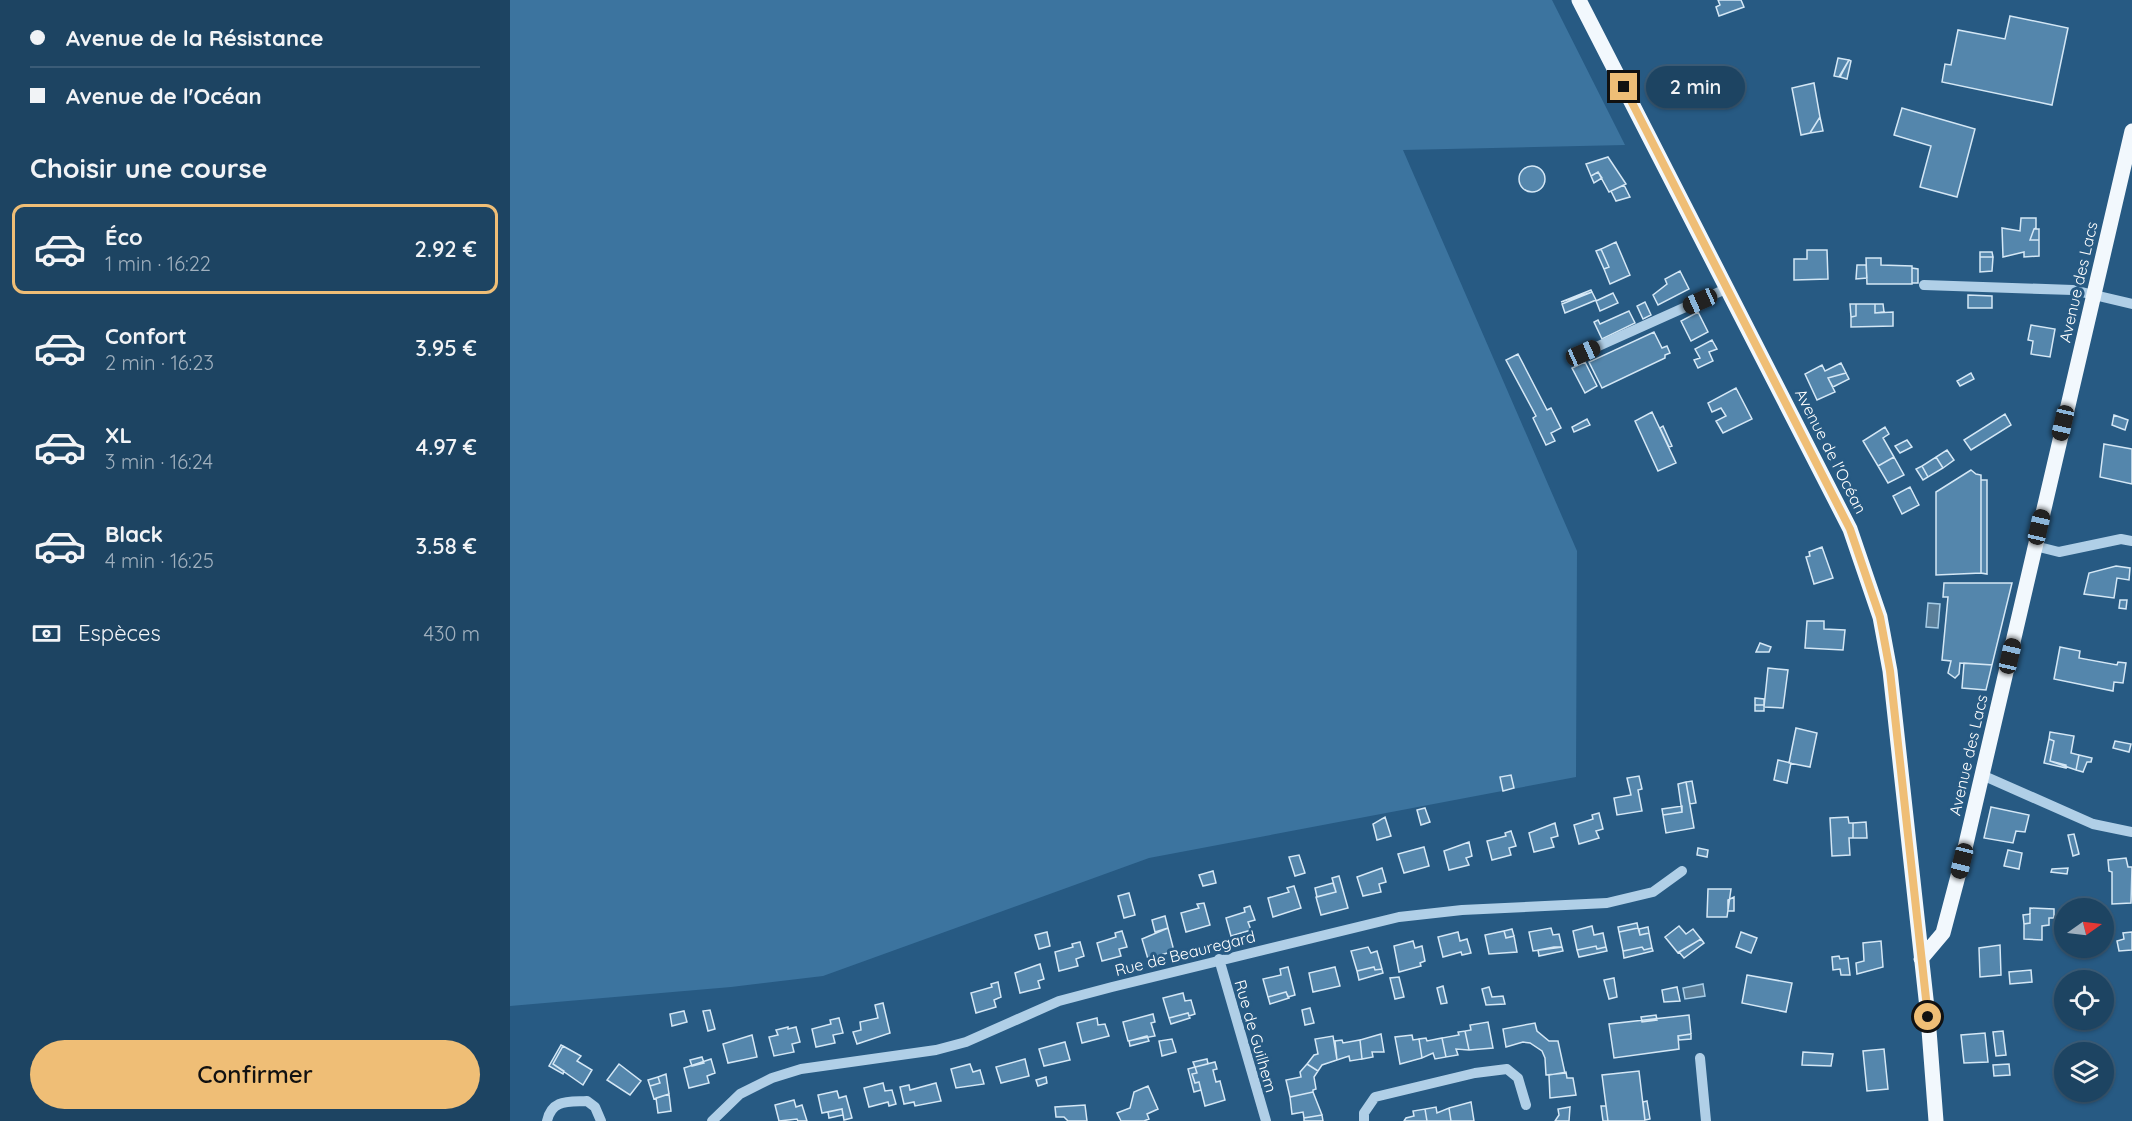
<!DOCTYPE html>
<html lang="fr">
<head>
<meta charset="utf-8">
<style>
	:root { --surface:#1d4462; --page:#2a4e6b; --text:#f1f3f6; --muted:#a0b0be; --line:#3b5c77; --accent:#efbe76 }
	body { margin:0; font-family:Quicksand,sans-serif; background:var(--page); color:var(--text); height:100vh; display:flex; flex-direction:column; font-size:22px; white-space:nowrap }
	* { box-sizing:border-box; margin:0 }
	p { font-size:20px; color:var(--muted) }
	.icon { flex:none; width:33px; height:33px; fill:none; stroke:currentColor; stroke-width:2; stroke-linecap:round; stroke-linejoin:round }
	.map { position:relative; flex:1; overflow:hidden }
	.details { display:flex; flex-direction:column; background:var(--surface); width:510px }
	.details>* { flex:none }
	.top-card { display:grid; align-content:center; height:132px; padding:0 30px; background:var(--surface) }
	.needle { width:39px; rotate:76deg }
	.fabs { position:absolute; left:1544px; top:898px; display:grid; gap:12px }
	.fabs a { display:grid; place-items:center; width:60px; height:60px; border-radius:50%; background:var(--surface); box-shadow:0 2px 4px #0004,0 0 0 2px var(--line); font-size:30px }
	.end { position:absolute; width:27px; height:27px; margin:-14px; border:8px solid #efbe76; background:#111; box-shadow:0 0 0 3px #111 }
	.from { border-radius:50% }
	.bubble { position:absolute; height:42px; border-radius:21px; background:var(--surface); box-shadow:0 2px 4px #0004,0 0 0 2px var(--line); font-size:20px; font-weight:600; line-height:42px; text-align:center }
	.car { position:absolute; width:18px; height:36px; margin:-18px -9px; border-radius:8px; box-shadow:0 0 4px 2px #0007; background:linear-gradient(#222 24%,#8ab4d8 0 40%,#222 0 76%,#8ab4d8 0 86%,#222 0) }
	.top-card b { display:flex; align-items:center; gap:21px; height:57px; font-size:22px }
	.top-card b+b { border-top:2px solid var(--line) }
	.top-card i { width:15px; height:15px; background:var(--text) }
	ul { padding:0; list-style:none }
	li { display:flex; align-items:center; gap:18px; height:90px; margin:0 12px 9px; padding:0 18px; border:3px solid transparent; border-radius:12px }
	li div { flex:1 }
	li b { display:block; font-size:22px }
	li em { font-style:normal; font-weight:600 }
	li.on { border-color:var(--accent) }
	li>.icon { width:54px; height:54px; stroke-width:1.5 }
	h2 { padding:0 30px; font-size:27px; line-height:72px }
	.pay { display:flex; align-items:center; gap:15px; height:66px; padding:0 30px; font-size:22px }
	.pay p { margin-inline-start:auto }
	.primary-button { display:flex; gap:12px; margin-top:auto; padding:12px 30px }
	.primary-button a { flex:1; height:69px; border-radius:36px; background:var(--accent); color:#111; font-size:24px; font-weight:600; line-height:69px; text-align:center }
	main { display:flex; flex:1; min-height:0 }
	.map>svg:first-child { display:block }
</style>
</head>
<body>
<main>
<section class="details">
<div class="top-card">
<b><i class="from"></i>Avenue de la Résistance</b>
<b><i></i>Avenue de l'Océan</b>
</div>
<h2>Choisir une course</h2>
<ul>
<li class="on"><svg class="icon" aria-label="car" viewBox="0 0 24 24"><path d="M5 17H2v-5l4-1 3-4h7l3 4 3 1v5h-3M9 17h6M6 11h13"/><circle cx="7" cy="17" r="2"/><circle cx="17" cy="17" r="2"/></svg><div><b>Éco</b><p>1 min · 16:22</p></div><em>2.92 €</em></li>
<li><svg class="icon" aria-label="car" viewBox="0 0 24 24"><path d="M5 17H2v-5l4-1 3-4h7l3 4 3 1v5h-3M9 17h6M6 11h13"/><circle cx="7" cy="17" r="2"/><circle cx="17" cy="17" r="2"/></svg><div><b>Confort</b><p>2 min · 16:23</p></div><em>3.95 €</em></li>
<li><svg class="icon" aria-label="car" viewBox="0 0 24 24"><path d="M5 17H2v-5l4-1 3-4h7l3 4 3 1v5h-3M9 17h6M6 11h13"/><circle cx="7" cy="17" r="2"/><circle cx="17" cy="17" r="2"/></svg><div><b>XL</b><p>3 min · 16:24</p></div><em>4.97 €</em></li>
<li><svg class="icon" aria-label="car" viewBox="0 0 24 24"><path d="M5 17H2v-5l4-1 3-4h7l3 4 3 1v5h-3M9 17h6M6 11h13"/><circle cx="7" cy="17" r="2"/><circle cx="17" cy="17" r="2"/></svg><div><b>Black</b><p>4 min · 16:25</p></div><em>3.58 €</em></li>
</ul>
<div class="pay"><svg class="icon" aria-label="cash" viewBox="0 0 24 24"><path d="M3 7h18v10H3z"/><circle cx="12" cy="12" r="2"/></svg>Espèces<p>430 m</p></div>
<div class="primary-button"><a>Confirmer</a></div>
</section>
<div class="map">
<svg width="1622" height="1121" viewBox="0 0 1622 1121">
	<rect width="100%" height="100%" fill="#275a83"/>
	<path fill="#3c749f" d="M0 0H1042L1115 145 893 150 1067 551 1066 777 639 858 313 976 221 987 0 1006Z"/>
	<path fill="#5a7e99" stroke="#a5cce7" stroke-width="1.5" d="M1418 603 1430 604 1428 628 1416 627Z
		M1193 984 1195 996 1175 999 1173 988Z"/>
	<path fill="#5486ac" stroke="#d4e7f5" stroke-width="1.5" d="M1208 0H1231L1234 7 1209 16 1206 7 1210 5Z
		M1500 16 1558 28 1542 105 1432 82 1435 64 1441 65 1448 30 1495 39Z
		M1328 58 1339 60 1329 77 1324 76Z
		M1339 60 1341 61 1337 79 1330 77Z
		M1304 83 1310 117 1300 133 1291 135 1282 88Z
		M1392 108 1465 129 1447 197 1410 187 1421 146 1384 135Z
		M1310 117 1313 131 1300 133 1301 131Z
		M1098 157 1116 184 1099 192 1088 172 1081 176 1076 164Z
		M1009 179a13 13 0 1 1 26 0a13 13 0 1 1-26 0Z
		M1088 172 1092 178 1084 183 1081 176Z
		M1114 185 1120 197 1106 201 1101 191Z
		M1511 218H1526V228L1524 229 1520 240H1529V256L1514 257V252L1493 257 1492 228 1510 231Z
		M1524 229H1529V240H1520Z
		M1106 242 1120 275 1100 284 1094 269 1099 267 1091 249Z
		M1091 249 1099 267 1094 269 1086 251Z
		M1297 250H1317L1318 279 1284 280V259H1297Z
		M1470 252H1482L1483 257H1470Z
		M1470 257H1483L1482 271 1470 272Z
		M1356 258H1371V265L1402 266V284H1357Z
		M1347 265H1356L1357 278 1346 279Z
		M1402 268 1408 269V283H1402Z
		M1170 271 1179 289 1148 305 1143 295 1157 284 1155 279Z
		M1081 290 1082 292 1051 302Z
		M1082 292 1086 300 1055 313 1052 304Z
		M1103 293 1108 303 1090 311 1086 301Z
		M1458 295 1482 296V308H1458Z
		M1135 302 1141 315 1133 319 1127 306Z
		M1340 304H1346V316L1341 317Z
		M1346 304H1365V313L1383 312V326L1341 327V317L1346 316Z
		M1365 304H1373L1374 312 1365 313Z
		M1119 311 1125 323 1092 339 1084 322 1088 320 1090 324Z
		M1188 312 1198 332 1181 341 1171 321Z
		M1521 325 1545 329 1540 357 1521 354 1523 341 1518 340Z
		M1144 332 1152 348 1157 346 1160 353 1155 355V358L1092 388 1079 362Z
		M1202 340 1207 349 1199 352 1203 361 1188 368 1184 360 1190 358 1185 349Z
		M1008 354 1037 410 1041 408 1051 428 1041 433 1045 441 1036 445 1023 418 1026 416 996 360Z
		M1075 362 1087 386 1075 393 1062 368Z
		M1331 363 1336 373 1318 378 1325 392 1307 400 1295 374 1312 365 1315 371Z
		M1336 373 1339 379 1323 387 1318 378Z
		M1461 373 1464 379 1450 386 1447 381Z
		M1226 388 1242 419 1213 433 1206 421 1216 416 1211 408 1202 412 1198 403Z
		M1142 412 1166 463 1148 471 1125 421Z
		M1495 414 1501 425 1461 450 1454 440Z
		M1604 415 1618 420 1615 430 1602 425Z
		M1077 419 1080 425 1064 432 1062 427Z
		M1153 426 1162 446 1159 447 1150 428Z
		M1375 427 1379 434 1373 438 1384 457 1368 466 1353 441Z
		M1397 440 1402 447 1390 453 1385 446Z
		M1594 444 1622 449V484L1590 477Z
		M1437 450 1444 460 1433 468 1426 457Z
		M1384 457 1394 475 1378 483 1368 466Z
		M1426 457 1433 468 1418 477 1412 466Z
		M1412 466 1418 477 1413 480 1406 469Z
		M1461 470 1466 474 1471 475V573L1426 575V492Z
		M1471 480H1477V574L1471 573Z
		M1400 487 1409 505 1392 514 1383 496Z
		M1312 547 1323 578 1304 584 1296 557 1300 556 1299 552Z
		M1606 566 1620 568 1619 580 1607 578 1604 598 1574 594 1579 573Z
		M1434 583H1502L1482 665 1450 663 1449 674 1445 678 1438 673 1441 661 1432 660 1438 597H1433Z
		M1610 600H1617L1616 609 1609 608Z
		M1297 621H1314V629L1335 630 1333 650 1295 648Z
		M1250 643 1261 647 1259 652H1246Z
		M1550 647 1570 651 1569 658 1607 665 1608 662 1616 663 1613 683 1604 682 1603 691 1544 679Z
		M1454 663 1482 665 1476 690 1452 688Z
		M1258 668 1278 670 1273 708 1254 707Z
		M1245 698 1254 699V705H1245Z
		M1245 705H1254V711H1245Z
		M1286 728 1307 733 1300 767 1279 763Z
		M1540 732 1564 736 1561 753 1569 755 1566 770 1540 761 1544 741 1539 739Z
		M1539 739 1544 741 1540 761 1556 765V768L1534 763Z
		M1605 741 1621 744 1619 752 1603 748Z
		M1569 755 1582 758 1581 762H1577L1573 772 1566 770Z
		M1268 760 1281 763 1277 783 1264 780Z
		M1001 775 1004 788 993 791 990 777Z
		M1129 776 1132 789 1128 790 1132 811 1107 815 1104 798 1121 795 1117 778Z
		M1182 781 1186 803 1180 804 1176 782Z
		M1176 782 1184 828 1156 833 1153 815 1172 812 1168 784Z
		M1172 806V812L1153 815 1152 809Z
		M1481 807 1519 815 1515 832 1506 831 1503 843 1474 838Z
		M915 808 920 822 911 825 907 810Z
		M1089 813 1093 829 1086 831 1089 838 1069 844 1064 825 1083 819 1082 815Z
		M875 817 881 836 867 840 863 824Z
		M1338 817 1339 823H1343V838H1339L1340 855 1322 856 1320 818Z
		M1356 822 1357 838H1343V823Z
		M1045 823 1048 836 1041 838 1044 847 1024 852 1019 833Z
		M1001 831 1006 846 999 848 1001 855 982 860 977 841 996 836 995 833Z
		M1564 834 1569 854 1563 856 1558 835Z
		M959 842 962 856 956 858 959 865 939 870 934 851Z
		M914 847 919 866 894 873 888 854Z
		M1188 848 1198 850 1197 857 1187 855Z
		M1498 850 1512 853 1509 869 1494 866Z
		M789 855 795 873 785 876 779 857Z
		M1616 858 1618 867H1622L1621 903 1602 904V872L1599 871 1598 860Z
		M872 868 876 882 869 884 871 892 853 896 847 877Z
		M1558 868 1557 874 1541 872 1542 869Z
		M703 871 706 883 693 886 689 875Z
		M829 876 838 908 811 915 806 897 826 892 822 878Z
		M823 883 826 892 807 897 805 888Z
		M784 886 791 908 763 917 758 898 779 892 777 888Z
		M1198 889H1221L1217 917H1197Z
		M619 893 625 915 614 918 608 896Z
		M1224 897V911H1218V900Z
		M694 903 700 925 676 932 671 913 689 908 687 904Z
		M740 906 745 920 738 922 741 930 721 936 716 918 735 912 734 908Z
		M1520 908 1544 909V918H1539V925L1532 926V940L1514 939V924L1520 923Z
		M1520 914V923L1514 924 1513 915Z
		M655 916 658 928 645 932 642 920Z
		M1127 923 1128 928 1109 932 1108 927Z
		M1082 926 1084 935 1093 933 1096 947 1087 949 1086 946 1067 950 1063 931Z
		M1169 926 1176 934 1183 929 1191 939 1168 953 1155 937Z
		M1138 927 1139 933 1130 935 1129 929Z
		M658 928 664 951 638 959 632 939Z
		M1041 928 1043 935 1049 934 1052 947 1023 951 1019 932Z
		M1128 928 1130 935 1139 933 1142 948 1134 950 1132 947 1113 951 1109 932Z
		M1002 929 1004 936 996 938 994 931Z
		M612 931 617 947 609 949 611 956 592 961 587 943 606 937 605 933Z
		M994 931 996 938 1004 936 1007 952 979 954 975 935Z
		M537 932 540 946 529 949 525 935Z
		M948 932 950 941 957 939 961 953 952 955 951 952 933 957 928 937Z
		M1231 932 1247 938 1241 953 1226 947Z
		M1622 932V950L1609 951 1607 941 1614 939 1613 933Z
		M1191 939 1194 943 1174 958 1169 952Z
		M903 941 905 948 912 946 915 961 910 963 911 966 889 972 884 946Z
		M1371 941 1373 967 1347 974 1346 963 1354 961 1353 943Z
		M570 942 574 956 566 959 568 966 549 971 545 952 563 947 562 944Z
		M1490 945 1491 975 1470 977 1469 948Z
		M1086 946 1087 949 1096 947 1097 951 1069 957 1067 950Z
		M858 947 861 953 867 951 872 969 865 970 864 967 847 971 841 951Z
		M1044 947H1052L1053 951 1029 956 1028 950Z
		M1132 947 1134 950 1142 948 1143 951 1114 958 1113 951Z
		M1329 956 1330 959 1338 958 1340 975H1331L1330 969 1323 970 1322 957Z
		M530 964 534 979 528 981 530 988 510 993 505 973Z
		M778 967 785 995 778 997 776 992 758 997 753 979 771 975 770 969Z
		M825 967 830 986 803 992 799 973Z
		M864 967 865 970 872 969 873 973 849 980 847 971Z
		M1521 970 1522 982 1500 984 1499 972Z
		M1237 975 1282 983 1276 1012 1232 1003Z
		M889 977 894 997 885 999 880 978Z
		M1104 978 1107 997 1099 999 1094 980Z
		M488 982 491 997 484 1000 486 1007 466 1013 461 993 482 987 481 984Z
		M933 986 937 1003 931 1004 927 988Z
		M979 987 982 997 993 996 995 1004 976 1005 972 989Z
		M1167 987 1170 1001 1154 1002 1152 990Z
		M776 992 779 998 760 1004 758 997Z
		M673 993 675 1001 681 1000 685 1014 679 1016 678 1013 659 1018 653 998Z
		M373 1003 380 1033 347 1044 343 1032 351 1030 350 1022 368 1018 365 1005Z
		M800 1008 804 1023 795 1025 792 1010Z
		M200 1010 205 1029 198 1031 193 1011Z
		M174 1011 177 1022 162 1026 160 1014Z
		M678 1013 680 1018 661 1024 659 1018Z
		M643 1014 645 1022 641 1023 645 1036 618 1041 613 1022Z
		M1146 1015 1147 1020 1132 1022 1131 1017Z
		M1179 1015 1181 1034 1168 1036 1169 1049 1104 1058 1099 1024Z
		M329 1018 333 1033 323 1035 325 1043 306 1047 302 1029 321 1024 320 1020Z
		M587 1018 588 1025 595 1024 599 1036 572 1043 567 1023Z
		M978 1022 983 1048 959 1050 955 1031 961 1030 960 1025Z
		M1025 1023 1027 1031 1039 1041H1048L1055 1073 1036 1075 1035 1058 1032 1051 1020 1043 1013 1042 996 1047 993 1029Z
		M278 1027V1029L286 1027 290 1042 282 1044 284 1052 264 1056 259 1037 268 1035 266 1030Z
		M955 1031 959 1050 946 1049 948 1055 936 1057 932 1038 949 1035 948 1032Z
		M1493 1031 1496 1055 1486 1056 1483 1032Z
		M1475 1033 1478 1062 1454 1063 1451 1035Z
		M871 1034 874 1052H862L863 1057 852 1059 850 1040Z
		M1181 1034V1039L1169 1040 1168 1036Z
		M242 1035 247 1057 218 1063 213 1044Z
		M902 1035 903 1040 909 1039 912 1058 890 1064 885 1037Z
		M637 1036 639 1041 620 1046 619 1041Z
		M823 1036 827 1060 812 1065 808 1071 797 1064 804 1055 808 1054 805 1039Z
		M916 1038 917 1041 932 1038 936 1057 925 1059 923 1053 912 1058 909 1039Z
		M662 1039 666 1052 652 1056 649 1041Z
		M832 1040 833 1043 850 1040 852 1059 840 1061 839 1056 827 1060 825 1041Z
		M555 1042 560 1060 534 1066 529 1049Z
		M51 1045 53 1046 43 1064 54 1071 53 1074 39 1066Z
		M53 1046 71 1056 67 1061 82 1070 73 1085 43 1064Z
		M1374 1049 1378 1089 1357 1091 1353 1051Z
		M1293 1052 1323 1054 1321 1066 1292 1065Z
		M192 1057 194 1063 182 1066 180 1060Z
		M201 1059 205 1073 197 1076 199 1083 179 1088 174 1068Z
		M515 1059 519 1076 491 1083 486 1067Z
		M697 1059 698 1064 685 1067 683 1062Z
		M705 1062 707 1069 703 1070 706 1082 710 1081 715 1100 695 1106 689 1082 685 1083 682 1074 687 1073 685 1067Z
		M109 1064 131 1081 120 1095 97 1080Z
		M460 1064 463 1072 470 1070 474 1084 446 1088 441 1069Z
		M797 1064 808 1071 804 1077 806 1089 803 1090V1092L780 1097 776 1080 791 1077 790 1072Z
		M1499 1064 1500 1075 1484 1076 1483 1065Z
		M685 1067 687 1073 682 1074 685 1083 689 1082 691 1090 684 1092 678 1069Z
		M1129 1071 1135 1121H1098L1092 1075Z
		M1056 1072 1057 1078H1063L1066 1095 1040 1098 1039 1075Z
		M156 1074 159 1094 144 1099 140 1086 150 1083 148 1077Z
		M148 1077 150 1083 140 1086 138 1080Z
		M536 1077 537 1083 528 1086 526 1080Z
		M373 1083 375 1091 382 1090 386 1104 379 1106 378 1102 359 1107 354 1088Z
		M426 1083 431 1101 405 1106 404 1102 394 1104 390 1087 399 1085 400 1090Z
		M638 1086 648 1109 637 1114 639 1119 634 1121H611L607 1113 620 1108 624 1092Z
		M327 1091 329 1098 336 1096 342 1118 334 1120 332 1109 312 1113 308 1095Z
		M803 1092 812 1115 794 1118 793 1112 782 1114 780 1097Z
		M159 1094 161 1111 148 1113 146 1098Z
		M284 1100 286 1107 292 1105 297 1121H288L287 1119 269 1121 265 1105Z
		M1137 1101 1140 1119 1135 1120 1133 1102Z
		M961 1102 964 1121H941L939 1108Z
		M575 1105 577 1121H558L554 1117H546L545 1107Z
		M1091 1106H1096L1098 1121H1093Z
		M926 1107 927 1113 939 1108 941 1121H917L915 1109Z
		M1060 1107 1059 1121H1045L1049 1115 1048 1109Z
		M332 1109 333 1115 319 1118 318 1112Z
		M915 1109 917 1121H894L896 1118 904 1116 903 1111Z
		M812 1115 813 1121H794V1118Z"/>
	<g fill="none" stroke-linecap="round" stroke-linejoin="round">
		<path stroke="#b0cfe7" stroke-width="10" d="M1414 285 1563 290 1622 304
			M1073 353 1218 288
			M1525 546 1549 552 1611 539 1622 541
			M1472 775 1583 824 1622 832
			M709 959 756 1121
			M1190 1058 1196 1121
			M37 1121C42 1099 58 1102 77 1101L85 1107 91 1121
			M202 1121 230 1094 262 1078 291 1069 426 1050 456 1042 549 1001 602 987 889 917 952 910 1097 903 1143 892 1172 871
			M854 1121V1113L865 1097 965 1073 997 1069 1008 1078 1016 1105"/>
		<path stroke="#f2f8fd" stroke-width="15" d="M1069 0 1340 529 1370 617 1380 671 1418 1017 1426 1121
			M1411 959 1433 933 1452 861 1622 131"/>
	</g>
	<g fill="none" stroke-linecap="round" stroke-linejoin="round">
		<path stroke="#efbe76" stroke-width="8" d="M1114 87 1340 529 1370 617 1380 671 1418 1017"/>
	</g>
	<g text-anchor="middle" stroke-width="6" stroke-linejoin="round" paint-order="stroke">
		<g font-size="16" fill="#fff" stroke="#275a83">
			<text transform="translate(1568 282) rotate(-77)" y="6">Avenue des Lacs</text>
			<text transform="translate(1321 451) rotate(63)" y="6">Avenue de l'Océan</text>
			<text transform="translate(1458 755) rotate(-77)" y="6">Avenue des Lacs</text>
			<text transform="translate(675 953) rotate(-14)" y="6">Rue de Beauregard</text>
			<text transform="translate(746 1036) rotate(74)" y="6">Rue de Guilhem</text>
		</g>
	</g>
</svg>
<div class="fabs">
<a><svg class="needle" viewBox="-14 -14 28 28"><path d="M0-13l5 13h-10z" fill="#e53935"/><path d="M0 13l5-13h-10z" fill="#a0b0be"/></svg></a>
<a><svg class="icon" aria-label="locate" viewBox="0 0 24 24"><circle cx="12" cy="12" r="6"/><path d="M12 2v4M12 18v4M2 12h4M18 12h4"/></svg></a>
<a><svg class="icon" aria-label="layers" viewBox="0 0 24 24"><path d="M12 4l9 5-9 5-9-5zM3 14l9 5 9-5"/></svg></a>
</div>
<i class="end from" style="left:1418px;top:1017px"></i>
<i class="end" style="left:1114px;top:87px"></i>
<div class="bubble" style="left:1136px;top:66px;width:99px">2 min</div>
<i class="car" style="left:1190px;top:301px;rotate:246deg"></i>
<i class="car" style="left:1073px;top:353px;rotate:66deg"></i>
<i class="car" style="left:1553px;top:423px;rotate:193deg"></i>
<i class="car" style="left:1529px;top:527px;rotate:13deg"></i>
<i class="car" style="left:1500px;top:656px;rotate:13deg"></i>
<i class="car" style="left:1452px;top:861px;rotate:194deg"></i>
</div>
</main>
</body>
</html>
